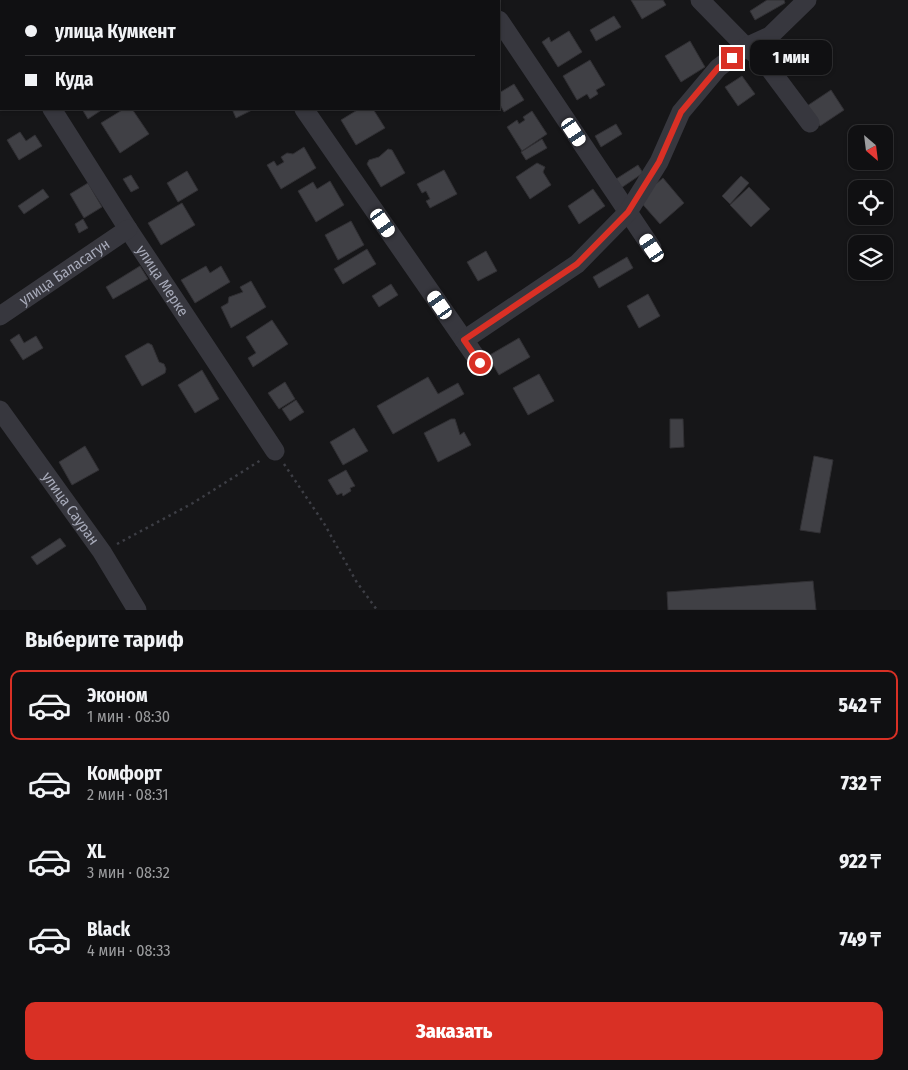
<!DOCTYPE html>
<html lang="ru">
<head>
<meta charset="utf-8">
<style>
	:root { --surface:#101012; --page:#1e1e20; --text:#f1f3f6; --muted:#9c9d9f; --line:#303032; --accent:#d93025 }
	body { margin:0; font-family:"Fira Sans Condensed",sans-serif; background:var(--page); color:var(--text); height:100vh; display:flex; flex-direction:column; font-size:19px; white-space:nowrap }
	* { box-sizing:border-box; margin:0 }
	p { font-size:16px; color:var(--muted) }
	.icon { flex:none; width:28px; height:28px; fill:none; stroke:currentColor; stroke-width:2; stroke-linecap:round; stroke-linejoin:round }
	.map { position:relative; height:610px; overflow:hidden }
	.panel { display:flex; flex-direction:column; background:var(--surface); flex:1 }
	.panel>* { flex:none }
	.top-card { position:absolute; left:0px; top:0px; width:500px; height:110px; box-shadow:0 1px 4px #0004,0 0 0 1px var(--line); display:grid; align-content:center; height:110px; padding:0 25px; background:var(--surface) }
	.needle { width:32px; rotate:152deg }
	.controls { position:absolute; left:848px; top:125px; display:grid; gap:10px }
	.controls a { display:grid; place-items:center; width:45px; height:45px; border-radius:10px; background:var(--surface); box-shadow:0 1px 4px #0004,0 0 0 1px var(--line); font-size:25px }
	.end { position:absolute; width:22px; height:22px; margin:-11px; border:6px solid #d93025; background:#fff; box-shadow:0 0 0 2px #fff }
	.from { border-radius:50% }
	.bubble { position:absolute; height:35px; border-radius:10px; background:var(--surface); box-shadow:0 1px 4px #0004,0 0 0 1px var(--line); font-size:16px; font-weight:800; line-height:35px; text-align:center }
	.car { position:absolute; width:15px; height:30px; margin:-15px -8px; border-radius:6px; box-shadow:0 0 4px 1px #0007; background:linear-gradient(#fff 24%,#345 0 40%,#fff 0 76%,#345 0 86%,#fff 0) }
	.top-card b { display:flex; align-items:center; gap:18px; height:48px; font-size:19px }
	.top-card b+b { border-top:1px solid var(--line) }
	.top-card i { width:12px; height:12px; background:var(--text) }
	ul { padding:0; list-style:none }
	li { display:flex; align-items:center; gap:15px; height:70px; margin:0 10px 8px; padding:0 15px; border:2px solid transparent; border-radius:10px }
	li div { flex:1 }
	li b { display:block; font-size:19px }
	li em { font-style:normal; font-weight:800 }
	li.on { border-color:var(--accent) }
	li>.icon { width:45px; height:45px; stroke-width:1.5 }
	h2 { padding:0 25px; font-size:22px; line-height:60px }
	.cta { display:flex; gap:10px; margin-top:auto; padding:10px 25px }
	.cta a { flex:1; height:58px; border-radius:10px; background:var(--accent); color:#fff; font-size:20px; font-weight:800; line-height:58px; text-align:center }
	.map>svg:first-child { display:block }
</style>
</head>
<body>
<div class="map">
<svg width="908" height="610" viewBox="0 0 908 610">
	<rect width="100%" height="100%" fill="#161618"/>
	<path fill="#404045" stroke="#313034" d="M193 0H215L216 1H191Z
		M284 0H312L313 1H283Z
		M631 0H663L666 5 642 19Z
		M767 0H784L785 3 755 20 750 11Z
		M614 16 621 27 596 41 590 30Z
		M569 31 582 52 558 67 542 42 549 37 551 42Z
		M690 41 705 67 681 82 665 56Z
		M590 60 605 85 596 90 598 94 590 99 587 94 577 100 563 76Z
		M742 76 755 94 738 106 725 87Z
		M514 84 524 100 504 112 499 103V93Z
		M831 90 844 110 820 126 807 106Z
		M82 109H103L88 119Z
		M124 109H132L149 134 120 153 101 123Z
		M232 109H254L236 118Z
		M359 109H373L385 128 356 145 341 120Z
		M532 111 547 134 522 151 507 127 517 120 519 124 525 120 523 117Z
		M616 124 622 134 601 147 595 136Z
		M20 132 26 141 35 135 42 146 19 160 7 140Z
		M542 139 547 148 526 160 521 152Z
		M304 147 316 168 281 189 267 165 274 161 277 166 284 162 281 157 287 153 293 154Z
		M388 149 392 150 405 173 381 187 367 164 369 160 379 157Z
		M537 163 545 167 543 172 551 185 530 199 516 177Z
		M638 165 643 173 621 188 616 179Z
		M444 170 457 194 430 208 426 201 430 199 426 191 422 193 417 184Z
		M187 171 198 190 178 202 167 183Z
		M131 175 139 188 131 192 123 179Z
		M741 176 749 183 730 204 722 196Z
		M663 178 684 203 660 224 638 199Z
		M330 181 344 205 316 222 298 191 313 182 317 189Z
		M88 183 102 207 84 218 70 194Z
		M749 187 770 209 751 227 730 205Z
		M43 189 49 197 24 214 18 206Z
		M593 189 605 206 579 224 568 206Z
		M182 203 195 225 161 245 148 223Z
		M83 219 88 228 79 233 75 224Z
		M351 221 364 245 338 260 325 235Z
		M367 249 376 264 343 284 334 269Z
		M486 251 497 271 478 281 467 262Z
		M627 257 633 268 599 288 593 277Z
		M140 266 148 279 113 299 106 287Z
		M206 266 210 273 221 266 230 282 195 303 181 280Z
		M251 281 266 307 231 328 221 307 228 303 229 297 243 292 240 287Z
		M391 284 398 295 379 307 372 296Z
		M648 294 660 316 639 328 627 306Z
		M272 320 288 344 253 367 248 358 256 353 246 337Z
		M19 334 24 343 36 336 43 348 23 360 10 340Z
		M519 338 530 357 499 375 488 356Z
		M148 343 152 345 159 362 164 364 166 369 165 373 142 386 125 356Z
		M202 370 219 399 195 413 178 385Z
		M539 374 554 401 528 415 513 388Z
		M428 377 438 394 458 383 464 394 393 434 377 406Z
		M285 382 295 399 279 409 268 393Z
		M296 400 304 412 290 421 282 409Z
		M451 419H455L460 435 464 432 471 445 438 462 424 433Z
		M670 419H683L684 447 670 448Z
		M354 428 368 451 343 465 330 442Z
		M85 446 99 470 72 485 59 462Z
		M814 456 833 460 820 533 800 530Z
		M346 470 355 486 350 488 351 491 343 496 342 493 337 495 328 480Z
		M60 538 66 546 37 565 31 557Z
		M813 581 816 610H668L667 592Z"/>
	<g fill="none" stroke-linecap="round" stroke-linejoin="round">
		<path stroke="#3d3e45" stroke-width="2.5" stroke-dasharray="2.5 4" stroke-linecap="butt" d="M284 464 325 525 356 581 377 610
			M117 544 193 503 261 460"/>
		<g stroke="#37373e" stroke-width="19">
			<path d="M237 0 238 1"/>
			<path d="M486 0 487 1"/>
			<path d="M700 0 746 47 763 60 810 123"/>
			<path d="M253 1 255 0"/>
			<path d="M499 20 652 248"/>
			<path d="M0 27 1 29"/>
			<path id="s1" d="M52 109 128 229 275 451"/>
			<path d="M304 109 480 363"/>
			<path id="s2" d="M0 316 128 229"/>
			<path d="M464 340 577 264 628 212 659 162 681 112 718 68 746 47 770 36 807 0"/>
			<path id="s3" d="M0 410 102 552 137 610"/>
		</g>
	</g>
	<g fill="none" stroke-linecap="round" stroke-linejoin="round">
		<path stroke="#d93025" stroke-width="6" d="M480 363 464 340 577 264 628 212 659 162 681 112 718 68 732 58"/>
	</g>
	<g text-anchor="middle" stroke-width="4.5" stroke-linejoin="round" paint-order="stroke">
		<g font-size="15" fill="#a7aab9" stroke="#111113">
			<text dy="5" stroke="none"><textPath href="#s2" startOffset="78">улица Баласагун</textPath></text>
			<text dy="5" stroke="none"><textPath href="#s1" startOffset="204">улица Мерке</textPath></text>
			<text dy="5" stroke="none"><textPath href="#s3" startOffset="121">улица Сауран</textPath></text>
		</g>
	</g>
</svg>
<div class="controls">
<a><svg class="needle" viewBox="-14 -14 28 28"><path d="M0-13l5 13h-10z" fill="#e53935"/><path d="M0 13l5-13h-10z" fill="#9c9d9f"/></svg></a>
<a><svg class="icon" aria-label="locate" viewBox="0 0 24 24"><circle cx="12" cy="12" r="6"/><path d="M12 2v4M12 18v4M2 12h4M18 12h4"/></svg></a>
<a><svg class="icon" aria-label="layers" viewBox="0 0 24 24"><path d="M12 4l9 5-9 5-9-5zM3 14l9 5 9-5"/></svg></a>
</div>
<i class="end from" style="left:480px;top:363px"></i>
<i class="end" style="left:732px;top:58px"></i>
<div class="bubble" style="left:750px;top:40px;width:82px">1 мин</div>
<i class="car" style="left:574px;top:132px;rotate:146deg"></i>
<i class="car" style="left:383px;top:223px;rotate:145deg"></i>
<i class="car" style="left:652px;top:248px;rotate:326deg"></i>
<i class="car" style="left:440px;top:305px;rotate:325deg"></i>
<div class="top-card">
<b><i class="from"></i>улица Кумкент</b>
<b><i></i>Куда</b>
</div>
</div>
<section class="panel">
<h2>Выберите тариф</h2>
<ul>
<li class="on"><svg class="icon" aria-label="car" viewBox="0 0 24 24"><path d="M5 17H2v-5l4-1 3-4h7l3 4 3 1v5h-3M9 17h6M6 11h13"/><circle cx="7" cy="17" r="2"/><circle cx="17" cy="17" r="2"/></svg><div><b>Эконом</b><p>1 мин · 08:30</p></div><em>542 ₸</em></li>
<li><svg class="icon" aria-label="car" viewBox="0 0 24 24"><path d="M5 17H2v-5l4-1 3-4h7l3 4 3 1v5h-3M9 17h6M6 11h13"/><circle cx="7" cy="17" r="2"/><circle cx="17" cy="17" r="2"/></svg><div><b>Комфорт</b><p>2 мин · 08:31</p></div><em>732 ₸</em></li>
<li><svg class="icon" aria-label="car" viewBox="0 0 24 24"><path d="M5 17H2v-5l4-1 3-4h7l3 4 3 1v5h-3M9 17h6M6 11h13"/><circle cx="7" cy="17" r="2"/><circle cx="17" cy="17" r="2"/></svg><div><b>XL</b><p>3 мин · 08:32</p></div><em>922 ₸</em></li>
<li><svg class="icon" aria-label="car" viewBox="0 0 24 24"><path d="M5 17H2v-5l4-1 3-4h7l3 4 3 1v5h-3M9 17h6M6 11h13"/><circle cx="7" cy="17" r="2"/><circle cx="17" cy="17" r="2"/></svg><div><b>Black</b><p>4 мин · 08:33</p></div><em>749 ₸</em></li>
</ul>
<div class="cta"><a>Заказать</a></div>
</section>
</body>
</html>
